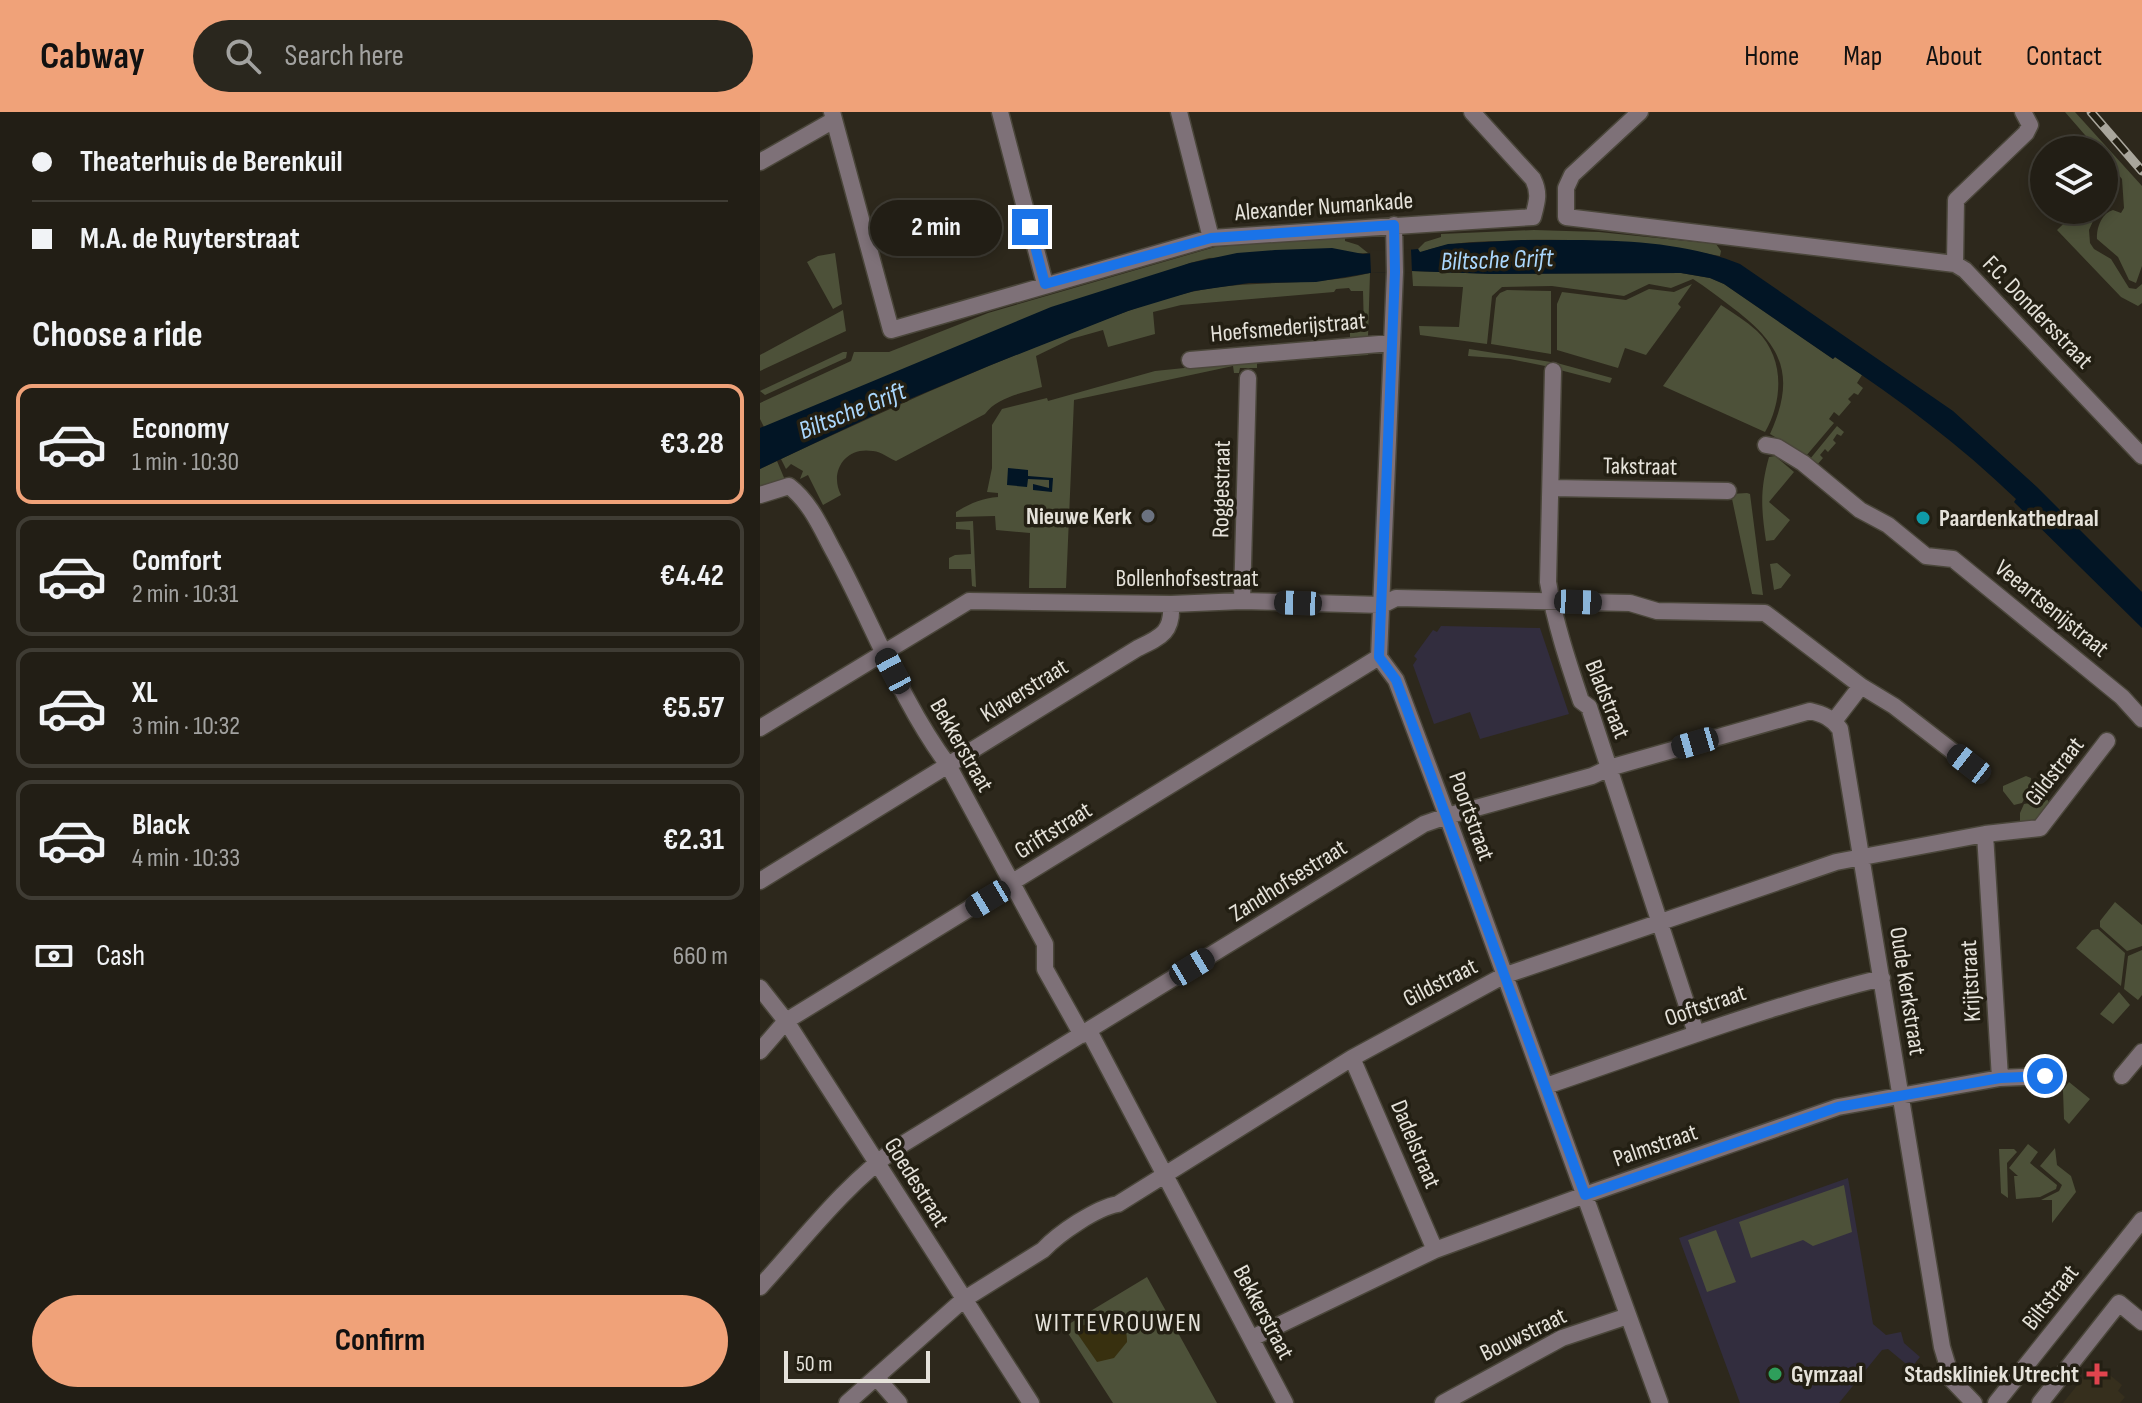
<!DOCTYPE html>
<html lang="en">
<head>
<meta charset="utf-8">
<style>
	:root { --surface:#221e15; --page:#2a271e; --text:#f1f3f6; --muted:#a2a2a0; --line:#3f3c34; --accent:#f0a279 }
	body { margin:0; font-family:"Sofia Sans Condensed",sans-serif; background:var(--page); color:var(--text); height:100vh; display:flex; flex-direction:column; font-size:30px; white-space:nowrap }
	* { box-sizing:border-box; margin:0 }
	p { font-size:26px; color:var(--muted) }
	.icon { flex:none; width:44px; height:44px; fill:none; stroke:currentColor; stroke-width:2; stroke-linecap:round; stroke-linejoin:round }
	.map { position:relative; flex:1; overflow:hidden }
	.side { display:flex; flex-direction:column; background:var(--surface); width:760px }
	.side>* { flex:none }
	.top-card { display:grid; align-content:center; height:176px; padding:0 32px; background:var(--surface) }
	.tools { position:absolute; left:1270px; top:24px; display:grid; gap:16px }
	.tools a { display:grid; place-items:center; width:88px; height:88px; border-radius:50%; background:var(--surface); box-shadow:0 4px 12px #0003,0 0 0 2px var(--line); font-size:40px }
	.scale { position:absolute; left:24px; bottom:20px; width:146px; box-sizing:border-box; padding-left:8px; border:4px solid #e5e2da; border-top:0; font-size:22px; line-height:28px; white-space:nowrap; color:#e5e2da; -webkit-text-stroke:6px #231f13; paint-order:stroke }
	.end { position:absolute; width:36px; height:36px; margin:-18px; border:10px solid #1a73e8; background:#fff; box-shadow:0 0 0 4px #fff }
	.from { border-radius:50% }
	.bubble { position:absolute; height:56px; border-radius:28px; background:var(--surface); box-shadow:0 4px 12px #0003,0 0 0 2px var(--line); font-size:26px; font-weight:700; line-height:56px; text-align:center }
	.car { position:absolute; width:24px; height:48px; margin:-24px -12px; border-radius:10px; box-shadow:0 0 6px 2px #0007; background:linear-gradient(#222 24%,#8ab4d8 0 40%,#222 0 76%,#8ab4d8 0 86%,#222 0) }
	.top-card b { display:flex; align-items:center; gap:28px; height:76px; font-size:30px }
	.top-card b+b { border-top:2px solid var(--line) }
	.top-card i { width:20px; height:20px; background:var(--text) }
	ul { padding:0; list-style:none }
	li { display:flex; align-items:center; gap:24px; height:120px; margin:0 16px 12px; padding:0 16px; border:4px solid var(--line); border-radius:16px }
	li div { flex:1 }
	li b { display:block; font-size:30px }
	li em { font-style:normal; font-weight:700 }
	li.active { border-color:var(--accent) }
	li>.icon { width:72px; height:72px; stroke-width:1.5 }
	h2 { padding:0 32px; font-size:36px; line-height:96px }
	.pay { display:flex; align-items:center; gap:20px; height:88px; padding:0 32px; font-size:30px }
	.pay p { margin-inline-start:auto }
	.primary-button { display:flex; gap:16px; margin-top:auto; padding:16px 32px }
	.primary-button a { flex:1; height:92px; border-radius:48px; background:var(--accent); color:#111; font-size:32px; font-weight:700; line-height:92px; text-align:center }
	header { display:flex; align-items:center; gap:48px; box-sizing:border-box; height:112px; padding:0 40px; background:var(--accent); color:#111 }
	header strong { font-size:38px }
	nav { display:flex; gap:44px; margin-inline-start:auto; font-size:28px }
	.search { width:560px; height:72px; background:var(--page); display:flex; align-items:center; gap:20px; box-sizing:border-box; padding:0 28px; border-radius:44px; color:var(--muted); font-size:30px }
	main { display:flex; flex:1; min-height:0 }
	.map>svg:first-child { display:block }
</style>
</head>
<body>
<header>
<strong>Cabway</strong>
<div class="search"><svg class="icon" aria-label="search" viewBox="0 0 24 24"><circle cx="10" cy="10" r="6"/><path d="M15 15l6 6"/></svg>Search here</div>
<nav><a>Home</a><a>Map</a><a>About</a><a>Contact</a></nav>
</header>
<main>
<section class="side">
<div class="top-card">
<b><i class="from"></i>Theaterhuis de Berenkuil</b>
<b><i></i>M.A. de Ruyterstraat</b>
</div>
<h2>Choose a ride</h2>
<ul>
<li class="active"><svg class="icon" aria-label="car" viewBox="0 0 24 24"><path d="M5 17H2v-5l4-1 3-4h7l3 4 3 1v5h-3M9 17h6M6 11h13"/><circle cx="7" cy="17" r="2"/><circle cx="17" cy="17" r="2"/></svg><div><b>Economy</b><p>1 min · 10:30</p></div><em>€3.28</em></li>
<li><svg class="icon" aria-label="car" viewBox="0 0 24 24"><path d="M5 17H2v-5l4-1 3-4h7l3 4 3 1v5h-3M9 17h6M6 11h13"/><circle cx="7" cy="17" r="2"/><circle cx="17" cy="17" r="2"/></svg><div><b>Comfort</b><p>2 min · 10:31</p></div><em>€4.42</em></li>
<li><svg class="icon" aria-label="car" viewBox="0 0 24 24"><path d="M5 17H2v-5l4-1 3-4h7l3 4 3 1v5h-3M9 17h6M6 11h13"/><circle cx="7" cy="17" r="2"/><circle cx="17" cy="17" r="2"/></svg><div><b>XL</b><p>3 min · 10:32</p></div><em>€5.57</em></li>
<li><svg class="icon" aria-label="car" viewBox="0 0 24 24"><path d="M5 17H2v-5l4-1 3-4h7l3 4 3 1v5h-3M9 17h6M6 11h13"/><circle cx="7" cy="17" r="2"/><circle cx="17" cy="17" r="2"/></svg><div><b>Black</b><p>4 min · 10:33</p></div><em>€2.31</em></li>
</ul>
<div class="pay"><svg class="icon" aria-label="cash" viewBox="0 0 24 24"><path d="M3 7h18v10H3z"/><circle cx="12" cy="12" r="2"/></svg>Cash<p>660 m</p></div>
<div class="primary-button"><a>Confirm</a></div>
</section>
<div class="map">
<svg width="1382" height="1291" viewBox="0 0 1382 1291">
	<rect width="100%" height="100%" fill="#2d281c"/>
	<path fill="#362f1d" d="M1335 1251 1362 1273 1358 1279 1365 1285 1360 1291H1303Z"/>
	<path fill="#322d3e" d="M681 514 780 516 809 602 720 627 710 600 674 612 653 553 657 547 654 544 673 518 677 520Z
		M1088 1066 1113 1212 1126 1223 1141 1220 1144 1231 1160 1245 1151 1256 1128 1237 1122 1238 1079 1291H980L919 1126Z"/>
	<path fill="#4d5139" d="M1305 0H1315L1382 74V154L1376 171 1369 168 1358 145 1337 127C1336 116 1342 101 1353 98L1361 101 1364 96 1362 67 1344 45V38H1338Z
		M1344 52 1355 65 1357 75 1345 94 1344 73 1351 67 1344 59Z
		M1318 98H1338L1329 118 1330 131 1334 137 1351 147 1369 176 1376 177 1382 172V191L1378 194 1361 185 1297 118Z
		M774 118 839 120 956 132 961 139 960 144C887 130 814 125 739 129 711 130 686 130 660 141L658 137 665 130 681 125V122Z
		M585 125V129L598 133 608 141 449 146 430 151 4 315 0 307V291L91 249 94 240H129L228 201 455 135Z
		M75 141 82 192 73 197 47 150 58 144Z
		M652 159 732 162 921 161 950 166 964 172 1073 247 1075 245 1102 263 1097 271 1103 276 1098 283 1094 281 1088 287 1091 290 1079 304 1074 300 1069 307 1074 311 1046 344 1010 322C1038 260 1020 231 969 193 957 184 946 175 933 167L911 176 889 172 864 184 792 174 742 175 732 184 727 232 660 223 659 214 699 215 703 175 653 174Z
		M610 161 608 225H590V221L604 219 603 179H591L589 176 576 177 574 180 421 193 393 200 395 222 348 235 343 218 311 227 276 244 282 275C263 281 237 285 225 302L136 349C128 346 122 340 113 339 85 334 69 360 81 383L63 393 48 363 40 367 43 359 31 352 26 357 21 347C111 305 201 264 293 228 339 210 383 191 431 180 491 166 551 176 610 161Z
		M932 172 918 192 921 195 886 243 865 236 858 256 797 238V192L802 180 866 188 889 177 914 180Z
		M747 178 791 179V242L731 232 736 186 740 181Z
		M961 193C973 201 986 209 997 219 1025 246 1023 289 1005 320L903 274Z
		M83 198 86 219 0 259V243Z
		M608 237V243L497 251V256H480L479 261H474L473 254 314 288 306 476H269L270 421 236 418 235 404 196 405V400C209 392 222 386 238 385V381L227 380 232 356V313L242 297 287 286 288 289 395 259Z
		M709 237 791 250 790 255 750 247 708 244Z
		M83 240H87L86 246 5 283 0 279Z
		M797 251 852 266 850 271 796 257Z
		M1077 314 1084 320 1081 324 1077 322 1073 328 1076 331 1068 340 1065 337 1060 343 1063 346 1057 353 1050 347Z
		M1015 344 1034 360 1009 390 1030 408 1014 428 1006 429C1001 396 1000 377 1009 345Z
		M17 349 25 368 0 375V357Z
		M987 381 990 382 1003 483 992 482 971 382Z
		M213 409 216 475 212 474 211 457H189V446L195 443 211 442 210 418 196 417V410Z
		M1017 451 1031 463 1021 476 1014 478 1010 452Z
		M1266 664 1271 666 1270 676 1262 691 1254 693 1243 679V674Z
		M1288 688 1289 694 1277 709 1260 710V701L1264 692Z
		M1355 790 1382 813V834L1367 839 1340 815V809Z
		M1338 817 1365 841 1361 874 1316 836 1332 818Z
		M1382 838V883L1378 888 1364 877 1368 844Z
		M1359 880 1370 893 1353 912 1340 902Z
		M1309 970 1330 987 1309 1012 1304 1007 1303 978Z
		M1268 1032 1278 1040 1270 1051 1297 1073 1296 1077 1280 1085 1256 1087 1254 1064H1258L1249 1056Z
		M1295 1036 1297 1053 1311 1064 1316 1080 1292 1111V1088H1281L1299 1079 1302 1073 1280 1054Z
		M1254 1037 1257 1040 1247 1051 1248 1086 1241 1081 1239 1037Z
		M1084 1073 1092 1120 1053 1134 1043 1128 991 1146 979 1110Z
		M956 1118 976 1170 947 1180 928 1128Z
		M387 1165 457 1291H353L304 1215Z"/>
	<path fill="#38300f" d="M345 1201C361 1203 367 1214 367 1230L354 1246 337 1250 317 1221 319 1216Z"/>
	<path fill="#021525" d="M762 128C834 128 913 125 980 152L1193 299 1277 375 1382 480V516L1254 390 1256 387C1200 333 1140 288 1075 245L1073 247 964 172 950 166 921 161 732 162 652 159 610 161 556 170 489 171 434 179 368 199 231 253 133 294 0 357V316L291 195 430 151 477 141 515 138 572 136 603 142 658 137 660 140 688 132Z
		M248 356 268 358V364L293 366 292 380 273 378V372L289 376V368L268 367 267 375 247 373Z"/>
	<path fill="#2d281c" d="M651 137 652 160 611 161 610 139Z"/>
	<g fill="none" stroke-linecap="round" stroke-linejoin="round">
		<g stroke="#4a463a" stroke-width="19">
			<path id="minor" d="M72 0 131 218 451 126 773 105C777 90 780 81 773 67L712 0
				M240 0 285 172
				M419 0 451 126
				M880 0 812 63 806 76V105L1195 152 1205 158 1382 344
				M0 50 74 8
				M634 113 635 160 619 545 636 568 687 704 900 1291
				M1195 152 1196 88 1266 21 1270 13 1263 0
				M430 248 631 231
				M793 259 788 470C795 511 808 550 821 589L829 595 936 921
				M1006 333 1017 335 1043 351 1100 398 1128 413 1166 444 1193 447 1362 585 1382 607
				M791 376 968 379
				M0 383 29 374C51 391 61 416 74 440 112 510 140 588 188 653L285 832V857L322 923
				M482 489 488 266
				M1074 609 1101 574
				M0 616 209 489 411 492 482 489 622 493 636 486 870 491 897 499 1005 501 1101 574 1134 594 1209 652
				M1225 722 1240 966 1285 964
				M0 769 378 536C401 525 413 520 411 492
				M0 876 26 909 271 1291
				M329 919 525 1291
				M0 939 26 909 619 545
				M592 946 675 1138
				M1362 964 1382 940
				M786 974C898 936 1007 894 1122 866
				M0 1175C44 1127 85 1072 138 1035L664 712 687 704 832 664 849 656 1050 599C1063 602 1072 606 1080 617L1182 1235 1192 1268 1214 1291
				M492 1226 675 1138 825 1083 1078 995 1240 966
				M116 1265 139 1291
				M87 1291 203 1188 283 1138C299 1121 336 1096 358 1092L592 946 743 864 1076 750 1225 722 1280 716 1347 629
				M683 1291 802 1226 868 1204
				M1280 1291 1359 1191 1382 1210"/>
		</g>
		<g stroke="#4a463a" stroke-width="19">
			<path id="tertiary" d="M1236 1291 1382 1108"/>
		</g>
		<use href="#minor" stroke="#7e7178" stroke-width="16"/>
		<use href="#tertiary" stroke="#7e7178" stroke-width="16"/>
		<g stroke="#a9a69c" stroke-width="9">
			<path id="rail" d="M1331 0 1382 59"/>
		</g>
		<use href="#rail" stroke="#231f13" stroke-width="6" stroke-dasharray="18" stroke-linecap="butt"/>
	</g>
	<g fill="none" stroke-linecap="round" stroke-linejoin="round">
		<path stroke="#1a73e8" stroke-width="10" d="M270 115 285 172 451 126 634 113 635 160 619 545 636 568 646 595 825 1083 1078 995 1240 966 1285 964"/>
	</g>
	<circle fill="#6b7280" stroke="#231f13" stroke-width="3" cx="388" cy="404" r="8"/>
	<circle fill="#0f9aa8" stroke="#231f13" stroke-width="3" cx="1163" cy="406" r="8"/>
	<circle fill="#2e9e5b" stroke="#231f13" stroke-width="3" cx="1015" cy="1262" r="8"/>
	<path fill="#e0444e" stroke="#231f13" stroke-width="3" d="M1333 1250h8v8h8v8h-8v8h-8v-8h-8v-8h8z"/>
	<g text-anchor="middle" stroke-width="7" stroke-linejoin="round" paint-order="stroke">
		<g font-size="24" fill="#e5e2da" stroke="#231f13">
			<text transform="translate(564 94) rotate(-4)" y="8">Alexander Numankade</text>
			<text transform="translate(1278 200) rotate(46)" y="8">F.C. Dondersstraat</text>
			<text transform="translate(528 215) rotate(-5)" y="8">Hoefsmederijstraat</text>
			<text transform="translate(880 354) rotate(1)" y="8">Takstraat</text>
			<text transform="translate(461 377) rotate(-89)" y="8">Roggestraat</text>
			<text x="427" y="474">Bollenhofsestraat</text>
			<text transform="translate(1292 496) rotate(39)" y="8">Veeartsenijstraat</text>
			<text transform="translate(264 578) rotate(-32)" y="8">Klaverstraat</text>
			<text transform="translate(848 587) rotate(68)" y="8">Bladstraat</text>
			<text transform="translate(202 633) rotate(60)" y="8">Bekkerstraat</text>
			<text transform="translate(1294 659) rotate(-52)" y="8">Gildstraat</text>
			<text transform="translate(712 704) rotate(70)" y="8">Poortstraat</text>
			<text transform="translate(293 718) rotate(-32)" y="8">Griftstraat</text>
			<text transform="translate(528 768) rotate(-32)" y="8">Zandhofsestraat</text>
			<text transform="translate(1210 869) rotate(-93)" y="8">Krijtstraat</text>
			<text transform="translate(680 870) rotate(-27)" y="8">Gildstraat</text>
			<text transform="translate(1148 879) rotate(81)" y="8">Oude Kerkstraat</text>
			<text transform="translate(945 893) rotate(-19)" y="8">Ooftstraat</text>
			<text transform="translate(656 1032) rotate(67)" y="8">Dadelstraat</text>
			<text transform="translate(895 1033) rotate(-19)" y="8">Palmstraat</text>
			<text transform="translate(157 1070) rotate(58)" y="8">Goedestraat</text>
			<text transform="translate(1290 1185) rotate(-52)" y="8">Biltstraat</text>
			<text transform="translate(504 1200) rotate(62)" y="8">Bekkerstraat</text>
			<text transform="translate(763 1222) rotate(-26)" y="8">Bouwstraat</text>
		</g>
		<g font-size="24" font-weight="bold" fill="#e5e2da" stroke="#231f13" text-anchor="end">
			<text x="372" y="412">Nieuwe Kerk</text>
			<text x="1179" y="414" text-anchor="start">Paardenkathedraal</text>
			<text x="1031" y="1270" text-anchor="start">Gymzaal</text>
			<text x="1319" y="1270">Stadskliniek Utrecht</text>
		</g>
		<g font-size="26" font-style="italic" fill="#aad7fd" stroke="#231f13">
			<text transform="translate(737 147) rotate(-2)" y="9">Biltsche Grift</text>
			<text transform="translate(92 298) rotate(-22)" y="9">Biltsche Grift</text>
		</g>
		<g font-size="26" letter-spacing="2" fill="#e5e2da" stroke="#231f13">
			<text x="359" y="1219">WITTEVROUWEN</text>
		</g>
	</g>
</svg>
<div class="tools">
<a><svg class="icon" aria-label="layers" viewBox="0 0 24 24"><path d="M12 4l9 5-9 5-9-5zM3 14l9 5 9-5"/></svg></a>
</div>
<div class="scale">50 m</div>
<i class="end from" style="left:1285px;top:964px"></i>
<i class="end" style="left:270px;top:115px"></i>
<div class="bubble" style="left:110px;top:88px;width:132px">2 min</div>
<i class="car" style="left:818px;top:490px;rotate:92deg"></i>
<i class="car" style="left:538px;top:491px;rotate:272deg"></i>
<i class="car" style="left:133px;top:559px;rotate:332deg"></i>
<i class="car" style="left:935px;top:631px;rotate:254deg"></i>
<i class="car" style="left:1209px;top:652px;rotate:308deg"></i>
<i class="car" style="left:228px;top:787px;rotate:239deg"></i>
<i class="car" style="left:432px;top:855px;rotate:59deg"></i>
</div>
</main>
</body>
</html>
